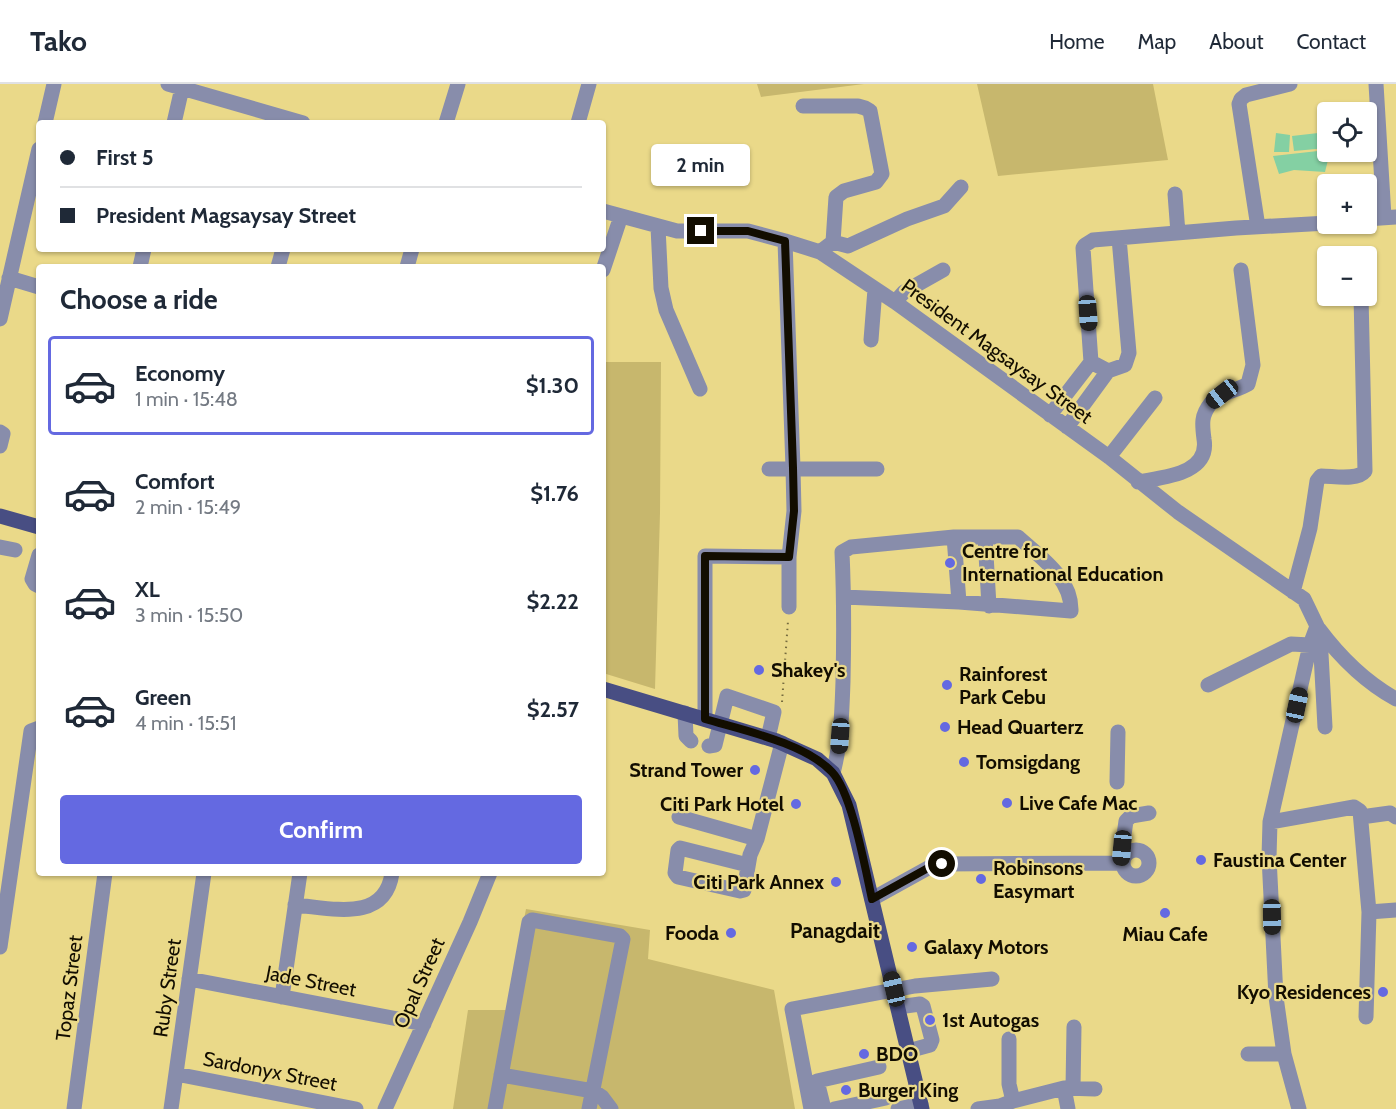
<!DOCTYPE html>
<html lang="en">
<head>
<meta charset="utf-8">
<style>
	:root { --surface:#fff; --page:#f2f2f3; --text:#1f2937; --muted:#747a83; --line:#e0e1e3; --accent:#6469e1 }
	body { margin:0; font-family:Cabin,sans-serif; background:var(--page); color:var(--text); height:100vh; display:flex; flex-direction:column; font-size:22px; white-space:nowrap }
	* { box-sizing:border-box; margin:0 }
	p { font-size:20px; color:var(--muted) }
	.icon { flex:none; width:33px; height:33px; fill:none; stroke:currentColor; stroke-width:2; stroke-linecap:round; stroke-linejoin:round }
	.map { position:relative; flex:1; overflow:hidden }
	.sheet { position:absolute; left:36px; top:180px; width:570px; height:612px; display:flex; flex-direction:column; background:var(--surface); border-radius:6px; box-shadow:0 2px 4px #0004 }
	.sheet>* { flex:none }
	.hud { position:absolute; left:36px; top:36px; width:570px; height:132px; border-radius:6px; box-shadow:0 2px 4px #0004; display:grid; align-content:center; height:132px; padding:0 24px; background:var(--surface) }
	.tools { position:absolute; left:1317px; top:18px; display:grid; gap:12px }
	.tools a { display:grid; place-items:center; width:60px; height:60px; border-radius:6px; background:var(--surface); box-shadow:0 2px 4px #0004; font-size:30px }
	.end { position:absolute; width:27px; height:27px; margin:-14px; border:8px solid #120d00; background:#fff; box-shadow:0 0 0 3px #fff }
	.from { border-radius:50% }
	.bubble { position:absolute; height:42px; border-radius:6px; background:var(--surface); box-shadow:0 2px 4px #0004; font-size:20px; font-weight:700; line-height:42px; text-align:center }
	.car { position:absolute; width:18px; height:36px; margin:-18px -9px; border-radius:8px; box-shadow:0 0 4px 2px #0007; background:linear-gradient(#222 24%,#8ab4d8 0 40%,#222 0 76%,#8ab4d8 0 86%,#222 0) }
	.hud b { display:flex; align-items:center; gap:21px; height:57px; font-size:22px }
	.hud b+b { border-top:2px solid var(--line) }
	.hud i { width:15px; height:15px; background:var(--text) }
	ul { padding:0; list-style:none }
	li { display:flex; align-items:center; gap:18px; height:99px; margin:0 12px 9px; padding:0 12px; border:3px solid transparent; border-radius:6px }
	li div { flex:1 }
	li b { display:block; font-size:22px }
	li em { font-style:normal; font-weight:700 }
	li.selected { border-color:var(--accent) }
	li>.icon { width:54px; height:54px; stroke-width:1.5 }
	h2 { padding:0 24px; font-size:27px; line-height:72px }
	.cta { display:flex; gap:12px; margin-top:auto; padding:12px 24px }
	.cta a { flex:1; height:69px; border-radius:6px; background:var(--accent); color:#fff; font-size:24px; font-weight:700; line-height:69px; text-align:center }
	header { display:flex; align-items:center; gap:36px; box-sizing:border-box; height:84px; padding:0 30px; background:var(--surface); border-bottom:2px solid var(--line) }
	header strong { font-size:28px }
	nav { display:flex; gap:33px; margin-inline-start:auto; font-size:21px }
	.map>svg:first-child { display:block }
</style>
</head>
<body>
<header>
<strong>Tako</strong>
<nav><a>Home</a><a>Map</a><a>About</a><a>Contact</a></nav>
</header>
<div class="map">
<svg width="1396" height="1025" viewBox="0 0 1396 1025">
	<rect width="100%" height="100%" fill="#ead989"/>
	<path fill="#c7b76d" d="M757 0H864L761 13Z
		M977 0H1153L1168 76 998 92Z
		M603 278H661L660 429 655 605 603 589Z
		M526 825 650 846 648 875 774 906 795 1025H453L468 926H507Z"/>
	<path fill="#84d0a3" d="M1327 48V64L1294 67 1292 52Z
		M1276 49 1290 51 1289 68H1274Z
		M1327 66 1330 68 1325 88 1294 86 1279 90 1273 72Z"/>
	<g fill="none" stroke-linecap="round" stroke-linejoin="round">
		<path stroke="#756b3f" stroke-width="2" stroke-dasharray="1.5 4.5" stroke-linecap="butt" d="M782 618 788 537"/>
		<path stroke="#888dab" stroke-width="15" d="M168 0 303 39
			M1376 0 1384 133
			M803 22H858L865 24 870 27 882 90 876 98 844 107 836 113 833 158 820 168
			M45 39 54 0
			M174 39 182 4
			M446 39 458 0
			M578 39 589 0
			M1175 110 1178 149
			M603 127 677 147H748L785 157 820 168 895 218 1109 373 1178 428 1304 515 1317 542 1321 570 1325 643
			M1366 135 1396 133
			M658 143 661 204 666 226 700 305
			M1258 143 1239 20 1241 15 1246 11 1290 0
			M785 157 793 384 794 427 789 473V523
			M833 158 848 162 907 135 944 122 961 103
			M140 183 144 165
			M278 183 283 165
			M407 183 412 165
			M603 186 621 132
			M9 194 39 203
			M895 218 904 208 943 186
			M0 235 39 65
			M871 256 875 205
			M1091 278 1108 287 1125 281 1129 269 1119 154
			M1050 331 1091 278 1083 164 1085 161 1093 156 1236 144 1328 139
			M1067 343 1108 287
			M0 348 3 350 0 362
			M1109 373 1155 314
			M769 385H877
			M1138 398C1164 393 1210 390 1204 355 1202 340 1201 331 1211 319 1220 308 1236 307 1248 300L1253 281 1241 186
			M954 453 959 518
			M985 453 989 522
			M0 463 15 466
			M39 471 32 495 35 500 39 502
			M1293 508 1310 444 1317 397 1321 392C1334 392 1357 397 1365 387L1361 212
			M1319 545C1340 573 1365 598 1396 615
			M1208 601 1291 560 1310 561
			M685 629 686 652 691 657
			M705 635V472L789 473
			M709 662 715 661 727 612 774 628 768 654
			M833 689C841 659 842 628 843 597 844 554 844 512 842 468L851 463 954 453H1018C1040 473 1072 494 1071 527L959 518 844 513
			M1117 698 1118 648
			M679 733 757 755
			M1361 733 1390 729 1396 733
			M1270 738 1354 723 1360 727 1369 828 1366 933
			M1123 779a13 13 0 1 1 26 0a13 13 0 1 1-26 0Z
			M1120 779 1126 737 1131 732 1149 729
			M748 781 680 764 678 766 675 789 678 793 740 807 744 806 750 771 757 755 782 659
			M872 815 928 784 942 780 1123 779
			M295 821C332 824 385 839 392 789
			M1369 828 1396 826
			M0 863 31 647 39 644
			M189 895 424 940
			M282 913 300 789
			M898 923 920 920 923 922 932 956 930 961 908 967
			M1009 955V1000L1013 1017
			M1248 970H1284
			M176 990 356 1025
			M501 991 593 1007 602 1013 611 1025
			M1064 1004 1068 1025
			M1073 1004 1074 943
			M74 1025 105 789
			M171 1025 204 789
			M385 1025 470 838 490 789
			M495 1025 529 838 532 836 620 852 623 855 589 1025
			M811 1025 792 925 915 902 992 895
			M824 1025 817 997 879 983
			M834 1025 886 1014
			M898 1025 921 1020
			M978 1025 1000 1022 1013 1017 1064 1004 1095 1005
			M1299 1025 1284 970 1276 913 1269 773 1270 738 1310 561 1316 545"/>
		<path stroke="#484e83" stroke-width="15" d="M0 432 39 443
			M603 605 777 657 817 675 833 689 849 721 922 1025"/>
	</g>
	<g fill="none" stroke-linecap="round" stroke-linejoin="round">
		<path stroke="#120d00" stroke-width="8" d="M701 147H748L785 157 793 384 794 427 789 473 705 472V635C742 646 805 659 832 688 852 709 865 784 872 815L928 784 942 780"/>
	</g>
	<g fill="#6469e1" stroke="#ead989" stroke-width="2">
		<circle cx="950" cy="479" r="6"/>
		<circle cx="759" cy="586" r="6"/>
		<circle cx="947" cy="601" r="6"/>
		<circle cx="945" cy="643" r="6"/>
		<circle cx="964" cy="678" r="6"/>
		<circle cx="755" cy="686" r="6"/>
		<circle cx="1007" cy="719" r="6"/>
		<circle cx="796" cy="720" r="6"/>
		<circle cx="1201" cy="776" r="6"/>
		<circle cx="981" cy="795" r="6"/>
		<circle cx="836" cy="798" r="6"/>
		<circle cx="1165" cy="829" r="6"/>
		<circle cx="731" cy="849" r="6"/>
		<circle cx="912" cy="863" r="6"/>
		<circle cx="1383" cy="908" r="6"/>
		<circle cx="930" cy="936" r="6"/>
		<circle cx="864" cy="970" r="6"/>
		<circle cx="846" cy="1006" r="6"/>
	</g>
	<g text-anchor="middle" stroke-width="4.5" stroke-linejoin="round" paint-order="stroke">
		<g font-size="20" fill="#120d00" stroke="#ead989">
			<text transform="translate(997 267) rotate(36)" y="7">President Magsaysay Street</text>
			<text transform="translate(311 897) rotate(11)" y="7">Jade Street</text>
			<text transform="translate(419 899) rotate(-66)" y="7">Opal Street</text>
			<text transform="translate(69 904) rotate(-83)" y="7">Topaz Street</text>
			<text transform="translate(167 904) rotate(-82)" y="7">Ruby Street</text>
			<text transform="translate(270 987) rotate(11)" y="7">Sardonyx Street</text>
		</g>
		<g font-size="20" font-weight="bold" fill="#120d00" stroke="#ead989" text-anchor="start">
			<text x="962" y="474">Centre for<tspan x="962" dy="23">International Education</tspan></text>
			<text x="771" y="593">Shakey's</text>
			<text x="959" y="597">Rainforest<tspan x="959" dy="23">Park Cebu</tspan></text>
			<text x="957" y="650">Head Quarterz</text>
			<text x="976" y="685">Tomsigdang</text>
			<text x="743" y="693" text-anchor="end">Strand Tower</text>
			<text x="1019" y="726">Live Cafe Mac</text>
			<text x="784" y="727" text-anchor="end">Citi Park Hotel</text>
			<text x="1213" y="783">Faustina Center</text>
			<text x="993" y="791">Robinsons<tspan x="993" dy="23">Easymart</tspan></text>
			<text x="824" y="805" text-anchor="end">Citi Park Annex</text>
			<text x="719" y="856" text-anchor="end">Fooda</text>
			<text x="1165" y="857" text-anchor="middle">Miau Cafe</text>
			<text x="924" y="870">Galaxy Motors</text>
			<text x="1371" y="915" text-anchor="end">Kyo Residences</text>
			<text x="942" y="943">1st Autogas</text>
			<text x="876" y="977">BDO</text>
			<text x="858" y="1013">Burger King</text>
		</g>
		<g font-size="21" font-weight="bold" fill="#120d00" stroke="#ead989">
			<text x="835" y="854">Panagdait</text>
		</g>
	</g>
</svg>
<div class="tools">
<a><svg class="icon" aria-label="locate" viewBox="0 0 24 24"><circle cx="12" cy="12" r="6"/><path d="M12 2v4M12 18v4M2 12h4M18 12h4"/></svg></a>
<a>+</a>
<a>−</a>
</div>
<i class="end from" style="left:942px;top:780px"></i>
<i class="end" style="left:701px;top:147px"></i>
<div class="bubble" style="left:651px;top:60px;width:99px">2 min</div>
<i class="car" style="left:1088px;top:229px;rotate:176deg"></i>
<i class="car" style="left:1222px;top:310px;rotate:232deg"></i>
<i class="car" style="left:1297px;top:621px;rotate:12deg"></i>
<i class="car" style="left:840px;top:652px;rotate:184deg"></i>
<i class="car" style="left:1122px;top:764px;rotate:185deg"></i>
<i class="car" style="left:1272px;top:833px;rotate:179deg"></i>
<i class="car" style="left:894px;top:905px;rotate:347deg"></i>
<div class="hud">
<b><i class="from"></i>First 5</b>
<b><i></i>President Magsaysay Street</b>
</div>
<section class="sheet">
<h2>Choose a ride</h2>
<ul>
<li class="selected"><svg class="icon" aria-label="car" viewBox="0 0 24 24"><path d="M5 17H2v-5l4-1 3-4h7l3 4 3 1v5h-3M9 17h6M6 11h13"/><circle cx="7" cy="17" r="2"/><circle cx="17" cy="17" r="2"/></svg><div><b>Economy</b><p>1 min · 15:48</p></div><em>$1.30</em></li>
<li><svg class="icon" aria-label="car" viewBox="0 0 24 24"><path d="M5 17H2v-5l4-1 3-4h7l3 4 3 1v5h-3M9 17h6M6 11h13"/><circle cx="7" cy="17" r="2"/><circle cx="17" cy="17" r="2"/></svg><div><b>Comfort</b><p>2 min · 15:49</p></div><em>$1.76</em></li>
<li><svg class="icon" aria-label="car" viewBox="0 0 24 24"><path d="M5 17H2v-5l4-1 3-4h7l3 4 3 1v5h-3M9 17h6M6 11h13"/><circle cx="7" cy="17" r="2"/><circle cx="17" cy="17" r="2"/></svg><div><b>XL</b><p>3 min · 15:50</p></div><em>$2.22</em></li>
<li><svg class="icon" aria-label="car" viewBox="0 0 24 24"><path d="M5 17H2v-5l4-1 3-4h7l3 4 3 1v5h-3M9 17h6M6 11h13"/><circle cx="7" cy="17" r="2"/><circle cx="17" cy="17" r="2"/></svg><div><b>Green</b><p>4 min · 15:51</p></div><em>$2.57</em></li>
</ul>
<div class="cta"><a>Confirm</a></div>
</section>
</div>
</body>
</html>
